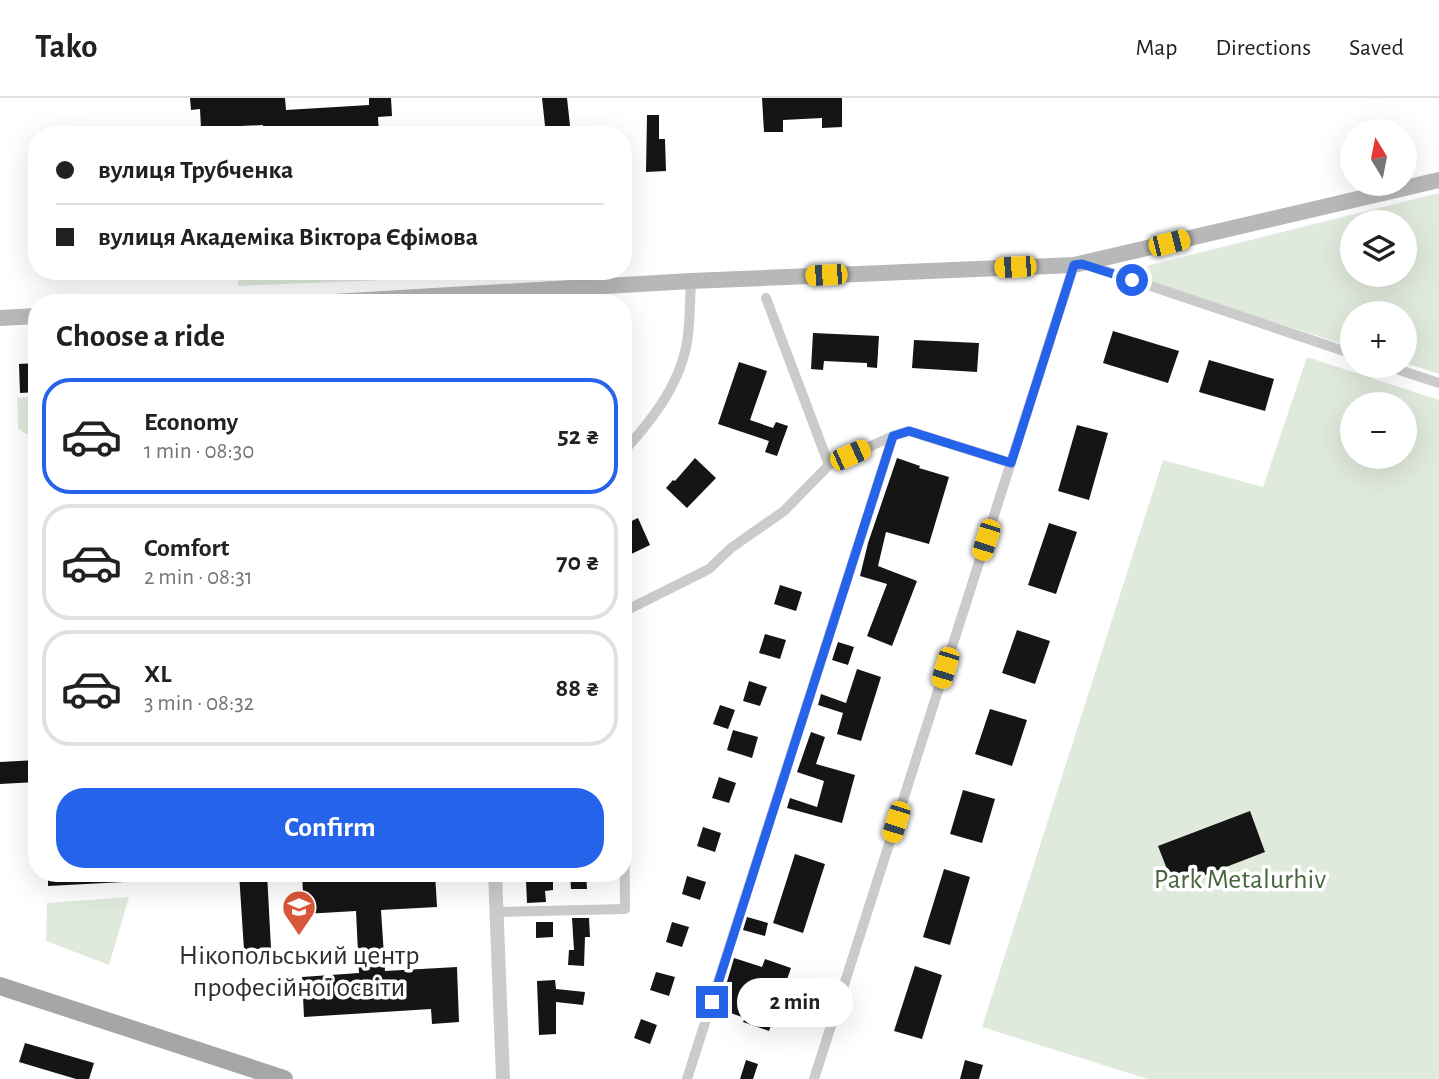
<!DOCTYPE html>
<html lang="en">
<head>
<meta charset="utf-8">
<style>
	:root { --surface:#fff; --page:#f2f2f2; --text:#202124; --muted:#757577; --line:#e0e0e0; --accent:#2563eb }
	body { margin:0; font-family:"Alegreya Sans",sans-serif; background:var(--page); color:var(--text); height:100vh; display:flex; flex-direction:column; font-size:26px; white-space:nowrap }
	* { box-sizing:border-box; margin:0 }
	p { font-size:23px; color:var(--muted) }
	.icon { flex:none; width:38px; height:38px; fill:none; stroke:currentColor; stroke-width:2; stroke-linecap:round; stroke-linejoin:round }
	.map { position:relative; flex:1; overflow:hidden }
	.sheet { position:absolute; left:28px; top:196px; width:604px; height:588px; display:flex; flex-direction:column; background:var(--surface); border-radius:28px; box-shadow:0 7px 28px #0002 }
	.sheet>* { flex:none }
	.guide { position:absolute; left:28px; top:28px; width:604px; height:154px; border-radius:28px; box-shadow:0 7px 28px #0002; display:grid; align-content:center; height:154px; padding:0 28px; background:var(--surface) }
	.needle { width:46px; rotate:350deg }
	.buttons { position:absolute; left:1340px; top:21px; display:grid; gap:14px }
	.buttons a { display:grid; place-items:center; width:77px; height:77px; border-radius:50%; background:var(--surface); box-shadow:0 7px 28px #0002; font-size:35px }
	.end { position:absolute; width:32px; height:32px; margin:-16px; border:9px solid #2563eb; background:#fff; box-shadow:0 0 0 4px #fff }
	.from { border-radius:50% }
	.bubble { position:absolute; height:49px; border-radius:24px; background:var(--surface); box-shadow:0 7px 28px #0002; font-size:23px; font-weight:600; line-height:49px; text-align:center }
	.car { position:absolute; width:21px; height:42px; margin:-21px -10px; border-radius:9px; box-shadow:0 0 5px 2px #0007; background:linear-gradient(#f5c518 24%,#345 0 40%,#f5c518 0 76%,#345 0 86%,#f5c518 0) }
	.guide b { display:flex; align-items:center; gap:24px; height:66px; font-size:26px }
	.guide b+b { border-top:2px solid var(--line) }
	.guide i { width:18px; height:18px; background:var(--text) }
	ul { padding:0; list-style:none }
	li { display:flex; align-items:center; gap:21px; height:116px; margin:0 14px 10px; padding:0 14px; border:4px solid var(--line); border-radius:28px }
	li div { flex:1 }
	li b { display:block; font-size:26px }
	li em { font-style:normal; font-weight:600 }
	li.current { border-color:var(--accent) }
	li>.icon { width:63px; height:63px; stroke-width:1.5 }
	h2 { padding:0 28px; font-size:32px; line-height:84px }
	.primary-button { display:flex; gap:14px; margin-top:auto; padding:14px 28px }
	.primary-button a { flex:1; height:80px; border-radius:28px; background:var(--accent); color:#fff; font-size:28px; font-weight:600; line-height:80px; text-align:center }
	header { display:flex; align-items:center; gap:42px; box-sizing:border-box; height:98px; padding:0 35px; background:var(--surface); border-bottom:2px solid var(--line) }
	header strong { font-size:33px }
	nav { display:flex; gap:38px; margin-inline-start:auto; font-size:24px }
	.map>svg:first-child { display:block }
</style>
</head>
<body>
<header>
<strong>Tako</strong>
<nav><a>Map</a><a>Directions</a><a>Saved</a></nav>
</header>
<div class="map">
<svg width="1439" height="981" viewBox="0 0 1439 981">
	<rect width="100%" height="100%" fill="#fff"/>
	<path fill="#e0eadc" fill-rule="evenodd" d="M1439 95V276L1405 265V215H1353V249L1141 182 1136 178 1139 171 1146 168ZM1353 124H1405V177H1353Z
		M237 173H410V181L238 188Z
		M1307 259 1439 302V981H1148L982 929 1163 362 1263 389ZM1353 306H1405V359H1353Z
		M37 299V337C29 338 24 336 18 330L17 300Z
		M129 799 109 867 46 843 47 805Z"/>
	<path fill="#151515" d="M190 0H285L286 12 369 7V0H391L392 18 378 19 379 37H263V27L201 30 200 11 191 12Z
		M542 0H567L571 37H546Z
		M762 0H842V29L822 30V20L783 22V34H764Z
		M647 17H659V41H665L666 73 646 74Z
		M1113 233 1179 253 1168 285 1103 265Z
		M813 235 879 238 877 270 867 269V265L824 263 823 272 811 271Z
		M914 242 979 245 977 274 912 270Z
		M1209 262 1274 281 1265 313 1199 294Z
		M739 264 767 273 750 322 773 330 776 324 788 328 777 358 765 354 769 343 718 326Z
		M37 265V294L20 295 19 266Z
		M1077 327 1108 335 1089 402 1058 393Z
		M695 360 716 380 687 410 666 390 673 382 675 383Z
		M897 360 920 368 919 370 949 379 929 446 886 434 878 468 917 483 892 548 867 538 887 486 860 478 868 445Z
		M638 420 650 447 623 460V427Z
		M1049 425 1077 434 1056 496 1028 487Z
		M780 487 802 494 796 513 774 506Z
		M1017 532 1050 543 1035 586 1002 575Z
		M765 536 786 542 780 561 759 555Z
		M838 544 854 549 848 567 832 562Z
		M857 571 881 579 861 643 837 636 843 615 818 607 821 596 846 605Z
		M749 583 767 589 760 608 743 603Z
		M720 607 735 612 728 631 713 626Z
		M990 611 1027 622 1012 668 975 656Z
		M733 632 758 639 752 660 727 652Z
		M811 634 825 639 816 666 855 677 842 725 787 710 790 700 817 709 824 683 797 674Z
		M37 662V684L0 686V664Z
		M719 679 736 685 729 705 712 700Z
		M963 692 995 701 982 745 950 736Z
		M1250 713 1265 754 1174 789 1158 748Z
		M703 729 721 735 715 754 697 748Z
		M795 756 825 766 803 835 773 825Z
		M944 771 970 779 950 847 923 839Z
		M48 775H124V784L48 788Z
		M239 775H267L271 850 244 852Z
		M302 775H435L437 809 381 812 385 873 457 869 459 924 432 926 431 911 304 919 302 879 359 875 356 813 304 816Z
		M570 775H586L587 791H571Z
		M687 778 706 784 700 802 682 796Z
		M553 782V792L545 793 546 804 527 805 526 783Z
		M747 819 768 825 765 838 743 832Z
		M572 820H589L590 839H585L584 868 568 867 569 852H574Z
		M536 824H553V839L536 840Z
		M672 824 689 829 682 849 666 844Z
		M734 860 762 869 765 861 791 870 769 933 743 924 745 920 719 911Z
		M915 868 942 877 922 941 894 933Z
		M656 874 675 879 669 898 650 892Z
		M555 882 556 891 585 894 583 907 556 904V936L539 937 537 883Z
		M641 921 657 927 650 946 634 940Z
		M25 945 94 965 89 981H76L19 964Z
		M746 962 758 966 753 981H740Z
		M965 962 983 967 979 981H960Z"/>
	<g fill="none" stroke-linecap="round" stroke-linejoin="round">
		<path stroke="#cbcbcb" stroke-width="10" d="M1085 166 1353 256
			M766 200 829 367
			M1387 268 1439 285
			M623 354C653 321 683 283 688 237 690 219 690 201 691 183
			M623 514 709 471 731 450 784 413 829 367 893 338
			M496 814 625 811 623 545
			M687 981 893 338 909 333 1011 365
			M814 981 1074 167"/>
		<path stroke="#cbcbcb" stroke-width="14" d="M495 775 503 981"/>
		<path stroke="#b8b8b8" stroke-width="16" d="M316 205 691 183 1074 167 1439 82
			M0 220 37 218"/>
		<path stroke="#a6a6a6" stroke-width="18" d="M0 888 284 981"/>
	</g>
	<g fill="none" stroke-linecap="round" stroke-linejoin="round">
		<path stroke="#2563eb" stroke-width="9" d="M712 904 893 338 909 333 1011 365 1074 167 1082 166 1132 182"/>
	</g>
	<defs>
		<g id="university-pin" transform="scale(1.75)"><path d="M0 17L-7.5 6A9.5 9.5 0 1 1 7.5 6Z" fill="#da563a" stroke="#fff"/><path d="M0-5L7-2L0 1L-7-2ZM-4 1L0 2.5L4 1V4Q0 6-4 4Z" fill="#fff"/></g>
	</defs>
	<g fill-rule="evenodd">
		<use href="#university-pin" x="299" y="809"/>
	</g>
	<g text-anchor="middle" stroke-width="7" stroke-linejoin="round" paint-order="stroke">
		<g font-size="28" fill="#47663e" stroke="#fff">
			<text x="1240" y="790">Park Metalurhiv</text>
		</g>
		<g font-size="28" fill="#2e2e2e" stroke="#fff">
			<text x="299" y="866">Нікопольський центр<tspan x="299" dy="32">професійної освіти</tspan></text>
		</g>
	</g>
</svg>
<div class="buttons">
<a><svg class="needle" viewBox="-14 -14 28 28"><path d="M0-13l5 13h-10z" fill="#e53935"/><path d="M0 13l5-13h-10z" fill="#757577"/></svg></a>
<a><svg class="icon" aria-label="layers" viewBox="0 0 24 24"><path d="M12 4l9 5-9 5-9-5zM3 14l9 5 9-5"/></svg></a>
<a>+</a>
<a>−</a>
</div>
<i class="end from" style="left:1132px;top:182px"></i>
<i class="end" style="left:712px;top:904px"></i>
<div class="bubble" style="left:737px;top:880px;width:116px">2 min</div>
<i class="car" style="left:1169px;top:145px;rotate:76deg"></i>
<i class="car" style="left:1015px;top:169px;rotate:267deg"></i>
<i class="car" style="left:826px;top:177px;rotate:267deg"></i>
<i class="car" style="left:850px;top:357px;rotate:66deg"></i>
<i class="car" style="left:986px;top:442px;rotate:198deg"></i>
<i class="car" style="left:945px;top:570px;rotate:197deg"></i>
<i class="car" style="left:896px;top:724px;rotate:198deg"></i>
<div class="guide">
<b><i class="from"></i>вулиця Трубченка</b>
<b><i></i>вулиця Академіка Віктора Єфімова</b>
</div>
<section class="sheet">
<h2>Choose a ride</h2>
<ul>
<li class="current"><svg class="icon" aria-label="car" viewBox="0 0 24 24"><path d="M5 17H2v-5l4-1 3-4h7l3 4 3 1v5h-3M9 17h6M6 11h13"/><circle cx="7" cy="17" r="2"/><circle cx="17" cy="17" r="2"/></svg><div><b>Economy</b><p>1 min · 08:30</p></div><em>52 ₴</em></li>
<li><svg class="icon" aria-label="car" viewBox="0 0 24 24"><path d="M5 17H2v-5l4-1 3-4h7l3 4 3 1v5h-3M9 17h6M6 11h13"/><circle cx="7" cy="17" r="2"/><circle cx="17" cy="17" r="2"/></svg><div><b>Comfort</b><p>2 min · 08:31</p></div><em>70 ₴</em></li>
<li><svg class="icon" aria-label="car" viewBox="0 0 24 24"><path d="M5 17H2v-5l4-1 3-4h7l3 4 3 1v5h-3M9 17h6M6 11h13"/><circle cx="7" cy="17" r="2"/><circle cx="17" cy="17" r="2"/></svg><div><b>XL</b><p>3 min · 08:32</p></div><em>88 ₴</em></li>
</ul>
<div class="primary-button"><a>Confirm</a></div>
</section>
</div>
</body>
</html>
